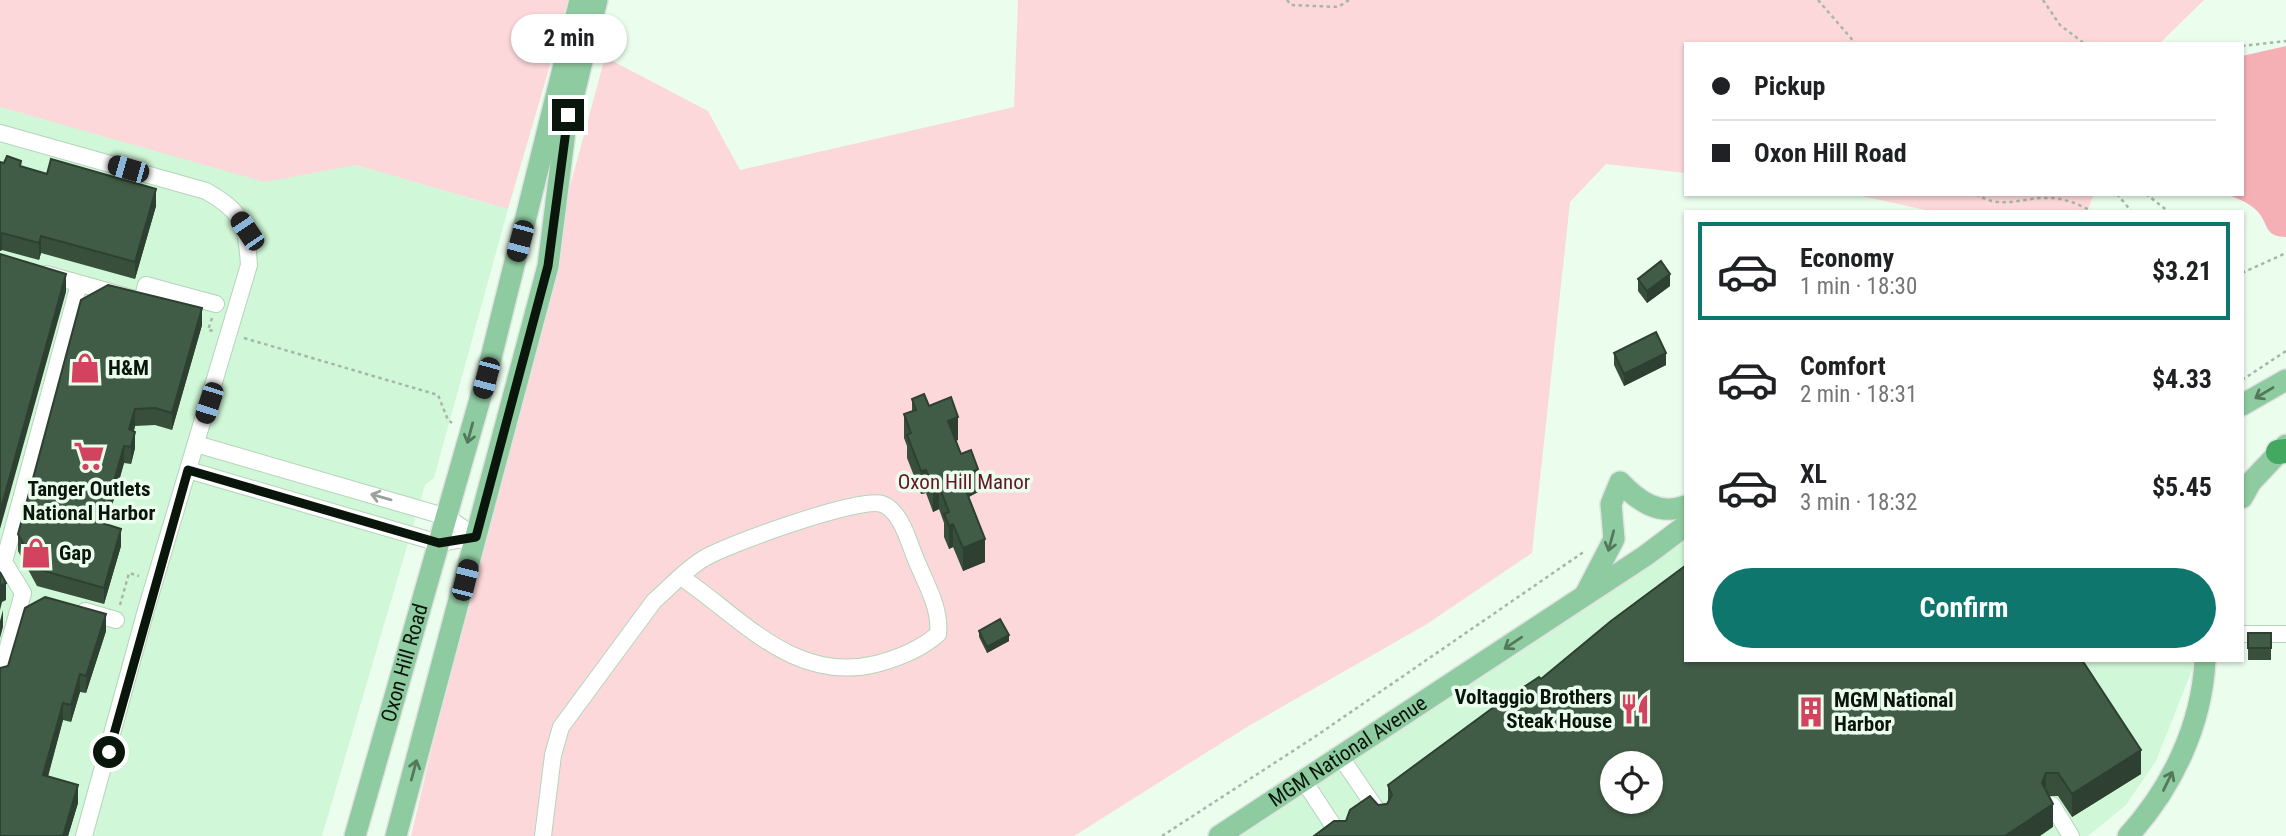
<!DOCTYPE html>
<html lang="en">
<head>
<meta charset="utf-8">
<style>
	:root { --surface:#fff; --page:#f2f2f2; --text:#202124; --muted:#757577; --line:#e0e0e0; --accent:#0f766e }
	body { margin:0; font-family:"Roboto Condensed",sans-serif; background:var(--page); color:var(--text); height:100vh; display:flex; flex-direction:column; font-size:26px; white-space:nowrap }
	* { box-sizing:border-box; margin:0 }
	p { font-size:23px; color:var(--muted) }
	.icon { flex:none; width:38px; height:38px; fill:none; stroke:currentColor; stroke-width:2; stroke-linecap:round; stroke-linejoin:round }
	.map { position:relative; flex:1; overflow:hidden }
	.drawer { position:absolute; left:1684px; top:210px; width:560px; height:452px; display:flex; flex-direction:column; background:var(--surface); border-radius:0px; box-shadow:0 2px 5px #0004 }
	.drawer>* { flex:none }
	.guide { position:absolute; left:1684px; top:42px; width:560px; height:154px; border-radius:0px; box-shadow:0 2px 5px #0004; display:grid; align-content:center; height:154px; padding:0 28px; background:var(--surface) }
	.buttons { position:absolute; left:1600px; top:751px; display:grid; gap:14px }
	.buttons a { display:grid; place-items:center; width:63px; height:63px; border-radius:50%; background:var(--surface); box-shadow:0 2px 5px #0004; font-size:35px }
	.end { position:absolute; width:32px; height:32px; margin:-16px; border:9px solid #0a150c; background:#fff; box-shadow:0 0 0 4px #fff }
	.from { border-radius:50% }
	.bubble { position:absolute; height:49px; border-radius:24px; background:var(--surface); box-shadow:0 2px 5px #0004; font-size:23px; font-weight:700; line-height:49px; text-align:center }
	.car { position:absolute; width:21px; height:42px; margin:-21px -10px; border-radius:9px; box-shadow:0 0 5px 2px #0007; background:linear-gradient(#222 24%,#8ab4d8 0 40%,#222 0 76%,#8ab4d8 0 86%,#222 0) }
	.guide b { display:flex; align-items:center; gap:24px; height:66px; font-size:26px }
	.guide b+b { border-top:2px solid var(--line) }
	.guide i { width:18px; height:18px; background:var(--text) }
	ul { padding:12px 0 0; list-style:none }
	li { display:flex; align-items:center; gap:21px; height:98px; margin:0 14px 10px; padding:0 14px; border:4px solid transparent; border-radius:0px }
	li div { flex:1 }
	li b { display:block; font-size:26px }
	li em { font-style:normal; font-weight:700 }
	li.current { border-color:var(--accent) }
	li>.icon { width:63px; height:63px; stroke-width:1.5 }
	.button { display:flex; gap:14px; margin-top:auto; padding:14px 28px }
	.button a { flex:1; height:80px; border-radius:42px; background:var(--accent); color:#fff; font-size:28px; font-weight:700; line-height:80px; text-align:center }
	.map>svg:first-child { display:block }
</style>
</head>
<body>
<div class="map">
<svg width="2286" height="836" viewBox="0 0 2286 836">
	<rect width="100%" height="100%" fill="#ebfeee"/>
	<path fill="#d0f7d7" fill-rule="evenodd" d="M0 107 265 181 356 165 508 209 434 478 425 485 322 836H0Z
		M1685 523V660H2196L2156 761 2126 805 2088 836H1236ZM1612 763H1650V802H1612Z"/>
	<path fill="#fcd8da" d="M0 0H569L508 209 356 165 265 182 0 107Z
		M1018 0H2204L2159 44H1685V173L1606 164 1570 202 1532 553 1427 624 1247 727 1074 836H411L529 338 605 57 708 111 740 170 1014 107Z
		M1853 194H2094L2087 212H1934Z"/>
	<path fill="#f5b0b6" d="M2286 46V237C2263 237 2269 222 2256 210 2248 202 2236 198 2226 194H2242V56Z"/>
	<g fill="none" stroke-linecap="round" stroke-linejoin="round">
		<g stroke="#b5d4ba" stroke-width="18">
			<path id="minor" d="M0 133 206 191C243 212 246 224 249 265L146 610 84 836
				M46 274 142 301 146 285 216 304
				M196 444 447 517 476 537
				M188 470 439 543 476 537
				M85 611 116 620
				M2242 634H2286
				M0 676 23 593 4 562 79 284
				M1340 756 1379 813
				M1304 781 1340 836
				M2052 805 2071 836
				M543 836 553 755 561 727 654 601C670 587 685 570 703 559 725 545 861 496 882 504 902 511 909 544 917 562 926 584 941 609 938 634 921 649 899 658 876 664 794 684 742 618 681 577"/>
		</g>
		<g stroke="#e2e3e2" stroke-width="24">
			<g id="major">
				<path d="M2242 405 2286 380"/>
				<path d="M2242 498 2251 482 2286 445"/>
				<path d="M1586 593 1614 539 1611 504 1620 482C1638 501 1659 516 1685 506"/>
				<path id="s1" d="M355 836 486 378 580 0"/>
				<path d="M396 836 548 266 565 131 597 0"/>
				<path id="s2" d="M1219 836 1645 556 1685 526"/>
				<path d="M2128 836C2172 788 2202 725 2205 660"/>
			</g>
		</g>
		<g stroke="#e2e3e2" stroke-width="27">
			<path id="highway" d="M2278 452 2286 451"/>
		</g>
		<path stroke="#a6b7a9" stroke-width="2.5" stroke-dasharray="3.5 3.5" stroke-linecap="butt" d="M1287 0 1291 5 1338 7 1349 0
			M1818 0 1856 44
			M2043 0 2060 25 2085 44
			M2242 46 2286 41
			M1976 194C2001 210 2020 198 2045 198 2062 197 2079 204 2093 212
			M2117 194 2132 212
			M2146 194 2169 212
			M2242 273 2286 253
			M212 318 208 330 214 331
			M244 338 438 395 448 420 452 423
			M2242 380 2286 351
			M120 605 129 573 139 576
			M1162 836 1316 736 1585 551"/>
		<use href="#minor" stroke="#fff" stroke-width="16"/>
		<use href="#major" stroke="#8fcba0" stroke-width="21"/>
		<use href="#highway" stroke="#44a960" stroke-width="24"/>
	</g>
	<path fill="#384f3c" d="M0 162 21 167 156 206 135 279 41 253 39 260 2 250 0 251Z
		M1638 279 1670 286 1647 303 1638 291Z
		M202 325 172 430 155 425 135 426 134 431 135 448 131 464 124 463 107 524 121 546 104 604 37 586 18 551V534Z
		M1614 353 1666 365 1624 386 1614 365Z
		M912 399 929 406 958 440 955 441 961 454 978 492 969 497 985 562 963 571 953 547 949 549 944 537V523L939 509 933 512 926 493 921 494 907 458V446L904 438V414L912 411Z
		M106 631 86 693 80 692 71 722 63 720 48 777 78 803 68 836 0 668Z
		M979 631 1009 641 987 653 979 637Z
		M2248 633H2271V660H2248Z
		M1541 679 2141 774 2072 817 2058 796H2049L2053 827 1378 805 1388 803V785Z"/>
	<path fill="#2e4031" d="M156 189V206L135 279V262Z
		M2 233V250L0 251V234Z
		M41 236V253L39 260V243Z
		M66 274V292L0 529V512Z
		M1670 274V286L1647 303V291Z
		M202 308V325L172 430V413Z
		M1666 353V365L1624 386V374Z
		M135 409V426L129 446V429Z
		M958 417V440L948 444V421Z
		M135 432V448L131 464V447Z
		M124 446V463L102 540V523Z
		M978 469V492L961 501V478Z
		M926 470V493L921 494V471Z
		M939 486V509L933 512V488Z
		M953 524V547L949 549V526Z
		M121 529V546L104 604V588Z
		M985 539V562L963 571V548Z
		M6 583V600L2 602 0 610V593L2 585Z
		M3 610V627L0 638V621Z
		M106 614V631L86 693V676Z
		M1009 635V641L987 653V647Z
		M80 674V692L71 722V705Z
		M63 703V720L43 793V775Z
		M2141 750V774L2072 817V794Z
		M2046 773V796L2042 783Z
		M78 785V803L68 836H63Z
		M2053 804V827L2040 836H2005Z"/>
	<path fill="#415c46" stroke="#2e4031" stroke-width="2" fill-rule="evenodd" d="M7 156 21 161 20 166 47 174 51 159 156 189 135 262 41 236 39 243 2 233 0 234V162L4 163Z
		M0 254 66 274 0 512Z
		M1661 261 1670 274 1647 291 1638 279Z
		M108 285 202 308 172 413 155 408 135 409 129 429 135 432 131 447 124 446 102 523 121 529 104 588 37 569 18 534 81 300Z
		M1656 332 1666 353 1624 374 1614 353Z
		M924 394 929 406 951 397 958 417 948 421 961 454 971 450 978 469 961 478 985 539 963 548 953 524 949 526 944 514 949 512 939 486 933 488 926 470 921 471 907 435 911 433 904 414 916 410 912 399Z
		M1685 566V660H2082L2141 750 2072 794 2058 773H2046L2042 783 2053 804 2005 836H1314L1334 821H1346L1350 810 1370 796 1378 805 1387 804 1392 795 1388 785 1498 704 1539 677 1541 679 1611 621ZM1612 763H1650V802H1612Z
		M0 572 6 583 2 585 0 593Z
		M45 597 106 614 86 676 80 674 71 705 63 703 43 775 78 785 63 836H0V668L8 666 25 608Z
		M1000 619 1009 635 987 647 979 631Z
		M2248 633H2271V648H2248Z"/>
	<defs><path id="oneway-shaft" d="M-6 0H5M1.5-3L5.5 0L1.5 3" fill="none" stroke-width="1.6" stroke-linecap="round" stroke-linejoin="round" transform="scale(1.75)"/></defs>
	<g stroke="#53795d">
		<use href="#oneway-shaft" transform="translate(2264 393) rotate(149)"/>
		<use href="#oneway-shaft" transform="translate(470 433) rotate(105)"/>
		<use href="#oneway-shaft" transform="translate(1611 541) rotate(105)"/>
		<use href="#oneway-shaft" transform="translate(1513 643) rotate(146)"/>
		<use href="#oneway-shaft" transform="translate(414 770) rotate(-75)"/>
		<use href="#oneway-shaft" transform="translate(2168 781) rotate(-64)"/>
	</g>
	<use stroke="#9da19e" href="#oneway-shaft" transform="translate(381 497) rotate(-164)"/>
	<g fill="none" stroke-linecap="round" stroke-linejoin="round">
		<path stroke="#0a150c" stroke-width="9" d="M109 752 188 470 439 543 476 537 548 266 568 115"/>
	</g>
	<defs>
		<g id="shop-bare" transform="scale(2.415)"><path d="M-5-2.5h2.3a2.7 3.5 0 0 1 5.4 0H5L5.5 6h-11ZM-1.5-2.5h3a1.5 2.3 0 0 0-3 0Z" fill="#d3425e" stroke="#ebfeee" stroke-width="2.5" paint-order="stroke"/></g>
		<g id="supermarket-bare" transform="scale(2.415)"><path d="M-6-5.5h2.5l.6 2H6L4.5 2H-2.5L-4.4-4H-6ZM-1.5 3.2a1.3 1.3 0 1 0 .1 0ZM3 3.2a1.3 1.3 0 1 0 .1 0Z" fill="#d3425e" stroke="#ebfeee" stroke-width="2.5" paint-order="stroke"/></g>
		<g id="restaurant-bare" transform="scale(2.415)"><path d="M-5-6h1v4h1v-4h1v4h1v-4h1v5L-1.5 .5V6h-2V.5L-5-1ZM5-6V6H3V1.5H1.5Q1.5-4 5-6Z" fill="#d3425e" stroke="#ebfeee" stroke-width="2.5" paint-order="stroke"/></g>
		<g id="building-bare" transform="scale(2.415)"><path d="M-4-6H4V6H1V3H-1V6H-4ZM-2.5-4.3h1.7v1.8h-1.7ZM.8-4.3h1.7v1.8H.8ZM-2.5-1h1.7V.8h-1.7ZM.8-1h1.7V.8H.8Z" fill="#d3425e" stroke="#ebfeee" stroke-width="2.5" paint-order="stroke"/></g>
	</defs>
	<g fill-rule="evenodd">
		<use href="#shop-bare" x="85" y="368"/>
		<use href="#supermarket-bare" x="89" y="456"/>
		<use href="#shop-bare" x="36" y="553"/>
		<use href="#restaurant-bare" x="1635" y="709"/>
		<use href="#building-bare" x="1811" y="712"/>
	</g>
	<g text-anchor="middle" stroke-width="7" stroke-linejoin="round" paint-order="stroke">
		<g font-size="21" font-weight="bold" fill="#0a150c" stroke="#ebfeee" text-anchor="start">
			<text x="108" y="375">H&amp;M</text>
			<text x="89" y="496" text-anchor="middle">Tanger Outlets<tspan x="89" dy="24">National Harbor</tspan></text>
			<text x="59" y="560">Gap</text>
			<text x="1612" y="704" text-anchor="end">Voltaggio Brothers<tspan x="1612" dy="24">Steak House</tspan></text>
			<text x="1834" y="707">MGM National<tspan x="1834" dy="24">Harbor</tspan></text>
		</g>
		<g font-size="21" fill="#641526" stroke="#ebfeee">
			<text x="964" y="489">Oxon Hill Manor</text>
		</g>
		<g font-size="21" fill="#0a150c" stroke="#ebfeee">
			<text dy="7" stroke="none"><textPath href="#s1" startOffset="180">Oxon Hill Road</textPath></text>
			<text dy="7" stroke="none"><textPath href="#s2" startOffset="154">MGM National Avenue</textPath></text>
		</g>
	</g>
</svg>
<div class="buttons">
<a><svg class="icon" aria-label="locate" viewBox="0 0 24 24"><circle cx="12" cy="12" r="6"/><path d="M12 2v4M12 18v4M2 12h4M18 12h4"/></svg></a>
</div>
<i class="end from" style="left:109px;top:752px"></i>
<i class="end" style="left:568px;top:115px"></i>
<div class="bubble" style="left:511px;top:14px;width:116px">2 min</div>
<i class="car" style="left:128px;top:169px;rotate:286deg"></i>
<i class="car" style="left:247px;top:231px;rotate:326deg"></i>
<i class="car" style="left:520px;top:241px;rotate:195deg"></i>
<i class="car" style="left:486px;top:378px;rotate:195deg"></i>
<i class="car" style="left:209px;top:403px;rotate:198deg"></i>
<i class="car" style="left:465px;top:580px;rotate:14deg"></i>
<div class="guide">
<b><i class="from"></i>Pickup</b>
<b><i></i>Oxon Hill Road</b>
</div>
<section class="drawer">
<ul>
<li class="current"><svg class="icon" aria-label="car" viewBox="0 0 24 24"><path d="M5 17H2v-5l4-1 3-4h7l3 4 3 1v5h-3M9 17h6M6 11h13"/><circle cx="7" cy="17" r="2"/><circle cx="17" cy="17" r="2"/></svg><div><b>Economy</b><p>1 min · 18:30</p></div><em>$3.21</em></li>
<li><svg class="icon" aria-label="car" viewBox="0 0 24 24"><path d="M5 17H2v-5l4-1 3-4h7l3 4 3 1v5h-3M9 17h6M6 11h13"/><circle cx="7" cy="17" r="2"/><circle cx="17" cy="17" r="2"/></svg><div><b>Comfort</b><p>2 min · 18:31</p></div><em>$4.33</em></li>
<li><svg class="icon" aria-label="car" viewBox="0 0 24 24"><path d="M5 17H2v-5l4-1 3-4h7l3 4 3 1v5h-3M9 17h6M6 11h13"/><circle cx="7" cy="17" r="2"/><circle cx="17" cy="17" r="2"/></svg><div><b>XL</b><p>3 min · 18:32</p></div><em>$5.45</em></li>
</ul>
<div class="button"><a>Confirm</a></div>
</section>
</div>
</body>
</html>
